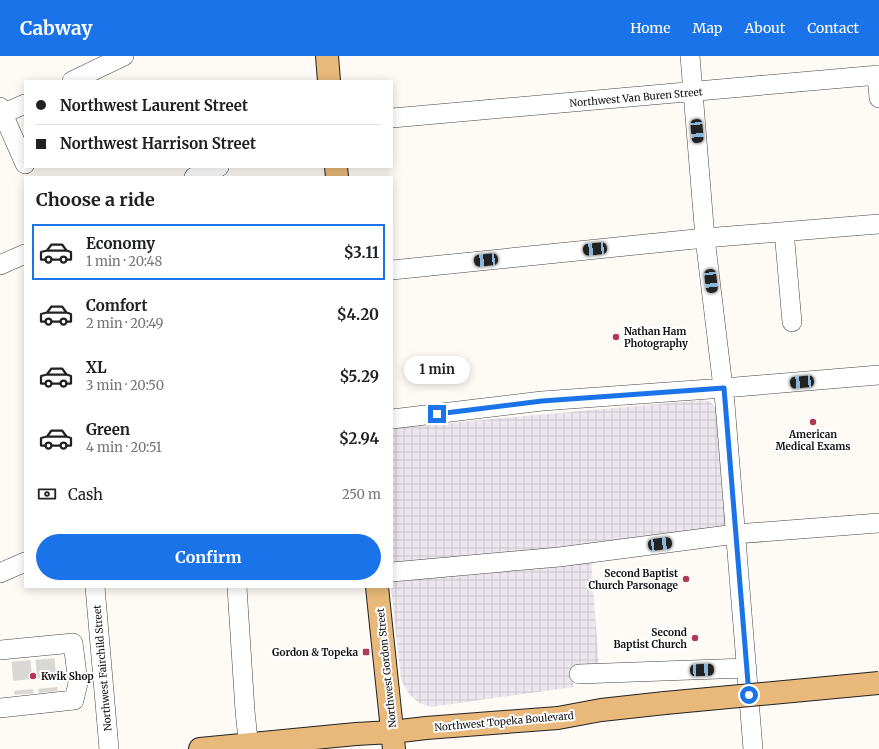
<!DOCTYPE html>
<html lang="en">
<head>
<meta charset="utf-8">
<style>
	:root { --surface:#fff; --page:#f2f2f2; --text:#202124; --muted:#757577; --line:#e0e0e0; --accent:#1a73e8 }
	body { margin:0; font-family:Merriweather,serif; background:var(--page); color:var(--text); height:100vh; display:flex; flex-direction:column; font-size:15px; white-space:nowrap }
	* { box-sizing:border-box; margin:0 }
	p { font-size:13px; color:var(--muted) }
	.icon { flex:none; width:22px; height:22px; fill:none; stroke:currentColor; stroke-width:2; stroke-linecap:round; stroke-linejoin:round }
	.map { position:relative; flex:1; overflow:hidden }
	.sheet { position:absolute; left:24px; top:120px; width:369px; height:412px; display:flex; flex-direction:column; background:var(--surface); border-radius:0px; box-shadow:0 2px 10px #0003 }
	.sheet>* { flex:none }
	.top-card { position:absolute; left:24px; top:24px; width:369px; height:88px; border-radius:0px; box-shadow:0 2px 10px #0003; display:grid; align-content:center; height:88px; padding:0 12px; background:var(--surface) }
	.end { position:absolute; width:18px; height:18px; margin:-9px; border:5px solid #1a73e8; background:#fff; box-shadow:0 0 0 2px #fff }
	.from { border-radius:50% }
	.bubble { position:absolute; height:28px; border-radius:14px; background:var(--surface); box-shadow:0 2px 10px #0003; font-size:13px; font-weight:700; line-height:28px; text-align:center }
	.car { position:absolute; width:12px; height:24px; margin:-12px -6px; border-radius:5px; box-shadow:0 0 3px 1px #0007; background:linear-gradient(#222 24%,#8ab4d8 0 40%,#222 0 76%,#8ab4d8 0 86%,#222 0) }
	.top-card b { display:flex; align-items:center; gap:14px; height:38px; font-size:15px }
	.top-card b+b { border-top:1px solid var(--line) }
	.top-card i { width:10px; height:10px; background:var(--text) }
	ul { padding:0; list-style:none }
	li { display:flex; align-items:center; gap:12px; height:56px; margin:0 8px 6px; padding:0 4px; border:2px solid transparent; border-radius:0px }
	li div { flex:1 }
	li b { display:block; font-size:15px }
	li em { font-style:normal; font-weight:700 }
	li.selected { border-color:var(--accent) }
	li>.icon { width:36px; height:36px; stroke-width:1.5 }
	h2 { padding:0 12px; font-size:18px; line-height:48px }
	.pay { display:flex; align-items:center; gap:10px; height:44px; padding:0 12px; font-size:15px }
	.pay p { margin-inline-start:auto }
	.primary-button { display:flex; gap:8px; margin-top:auto; padding:8px 12px }
	.primary-button a { flex:1; height:46px; border-radius:24px; background:var(--accent); color:#fff; font-size:16px; font-weight:700; line-height:46px; text-align:center }
	header { display:flex; align-items:center; gap:24px; box-sizing:border-box; height:56px; padding:0 20px; background:var(--accent); color:#fff }
	header strong { font-size:19px }
	nav { display:flex; gap:22px; margin-inline-start:auto; font-size:14px }
	.map>svg:first-child { display:block }
</style>
</head>
<body>
<header>
<strong>Cabway</strong>
<nav><a>Home</a><a>Map</a><a>About</a><a>Contact</a></nav>
</header>
<div class="map">
<svg width="879" height="693" viewBox="0 0 879 693">
	<defs>
		<pattern id="industrial-grid" width="8" height="8" patternUnits="userSpaceOnUse"><rect width="8" height="8" fill="#ece7ee"/><path d="M0 4h8M4 0v8" fill="none" stroke="#c9c5cb"/></pattern>
	</defs>
	<rect width="100%" height="100%" fill="#fefbf6"/>
	<path fill="url(#industrial-grid)" d="M703 344 711 346 716 353 727 489 591 503 599 611 572 613 573 631 431 651 419 647 409 638 401 624 391 531H392V372Z"/>
	<g fill="none" stroke-linecap="round" stroke-linejoin="round">
		<path stroke="#dad8d4" stroke-width="19" stroke-dasharray="19 10" stroke-linecap="butt" d="M45 603 48 636
			M21 605 24 638"/>
		<g stroke="#444" stroke-width="20">
			<path id="minor" d="M690 0 705 182 725 348 753 693
				M877 19 879 42
				M72 25 124 0
				M0 51 25 108
				M0 59 25 48
				M392 62 879 19
				M194 121 219 111
				M785 176V186L792 266
				M0 209 25 198
				M392 214 705 182 879 168
				M392 363 542 345 724 332 879 319
				M392 516 559 501 736 478 879 467
				M0 517 25 506
				M95 531 109 693
				M237 531 245 655 249 693
				M0 594 73 587 78 627 74 644 0 652
				M579 618 747 612"/>
		</g>
		<g stroke="#222" stroke-width="24">
			<path id="major" d="M327 0 329 25
				M336 111 337 121
				M377 531 394 693
				M200 693 356 678 392 676 426 672 558 662 601 654 665 647"/>
		</g>
		<use href="#minor" stroke="#fff" stroke-width="19"/>
		<use href="#major" stroke="#e8b97b" stroke-width="22"/>
		<g stroke="#222" stroke-width="24" stroke-linecap="butt">
			<path id="major-bridge" d="M665 647 879 627"/>
		</g>
		<use href="#major-bridge" stroke="#e8b97b" stroke-width="22"/>
	</g>
	<g fill="none" stroke-linecap="round" stroke-linejoin="round">
		<path stroke="#1a73e8" stroke-width="5" d="M437 358 542 345 724 332 749 639"/>
	</g>
	<g fill="#b13956" stroke="#fff" stroke-width="1.5">
		<circle cx="616" cy="281" r="4"/>
		<circle cx="813" cy="366" r="4"/>
		<circle cx="686" cy="523" r="4"/>
		<circle cx="695" cy="582" r="4"/>
		<rect x="362" y="592" width="8" height="8" rx="2"/>
		<circle cx="33" cy="620" r="4"/>
	</g>
	<g text-anchor="middle" stroke-width="4" stroke-linejoin="round" paint-order="stroke">
		<g font-size="10" fill="#111" stroke="#fff">
			<text transform="translate(636 41) rotate(-5)" y="4">Northwest Van Buren Street</text>
			<text transform="translate(102 612) rotate(-95)" y="4">Northwest Fairchild Street</text>
			<text transform="translate(386 612) rotate(-96)" y="4">Northwest Gordon Street</text>
			<text transform="translate(504 665) rotate(-5)" y="4">Northwest Topeka Boulevard</text>
		</g>
		<g font-size="10" font-weight="bold" fill="#111" stroke="#fff" text-anchor="end">
			<text x="624" y="279" text-anchor="start">Nathan Ham<tspan x="624" dy="12">Photography</tspan></text>
			<text x="813" y="382" text-anchor="middle">American<tspan x="813" dy="12">Medical Exams</tspan></text>
			<text x="678" y="521">Second Baptist<tspan x="678" dy="12">Church Parsonage</tspan></text>
			<text x="687" y="580">Second<tspan x="687" dy="12">Baptist Church</tspan></text>
			<text x="358" y="600">Gordon &amp; Topeka</text>
			<text x="41" y="624" text-anchor="start">Kwik Shop</text>
		</g>
	</g>
</svg>
<i class="end from" style="left:749px;top:639px"></i>
<i class="end" style="left:437px;top:358px"></i>
<div class="bubble" style="left:404px;top:300px;width:66px">1 min</div>
<i class="car" style="left:697px;top:75px;rotate:175deg"></i>
<i class="car" style="left:595px;top:193px;rotate:264deg"></i>
<i class="car" style="left:486px;top:204px;rotate:264deg"></i>
<i class="car" style="left:711px;top:225px;rotate:173deg"></i>
<i class="car" style="left:802px;top:326px;rotate:265deg"></i>
<i class="car" style="left:660px;top:488px;rotate:83deg"></i>
<i class="car" style="left:702px;top:614px;rotate:88deg"></i>
<div class="top-card">
<b><i class="from"></i>Northwest Laurent Street</b>
<b><i></i>Northwest Harrison Street</b>
</div>
<section class="sheet">
<h2>Choose a ride</h2>
<ul>
<li class="selected"><svg class="icon" aria-label="car" viewBox="0 0 24 24"><path d="M5 17H2v-5l4-1 3-4h7l3 4 3 1v5h-3M9 17h6M6 11h13"/><circle cx="7" cy="17" r="2"/><circle cx="17" cy="17" r="2"/></svg><div><b>Economy</b><p>1 min · 20:48</p></div><em>$3.11</em></li>
<li><svg class="icon" aria-label="car" viewBox="0 0 24 24"><path d="M5 17H2v-5l4-1 3-4h7l3 4 3 1v5h-3M9 17h6M6 11h13"/><circle cx="7" cy="17" r="2"/><circle cx="17" cy="17" r="2"/></svg><div><b>Comfort</b><p>2 min · 20:49</p></div><em>$4.20</em></li>
<li><svg class="icon" aria-label="car" viewBox="0 0 24 24"><path d="M5 17H2v-5l4-1 3-4h7l3 4 3 1v5h-3M9 17h6M6 11h13"/><circle cx="7" cy="17" r="2"/><circle cx="17" cy="17" r="2"/></svg><div><b>XL</b><p>3 min · 20:50</p></div><em>$5.29</em></li>
<li><svg class="icon" aria-label="car" viewBox="0 0 24 24"><path d="M5 17H2v-5l4-1 3-4h7l3 4 3 1v5h-3M9 17h6M6 11h13"/><circle cx="7" cy="17" r="2"/><circle cx="17" cy="17" r="2"/></svg><div><b>Green</b><p>4 min · 20:51</p></div><em>$2.94</em></li>
</ul>
<div class="pay"><svg class="icon" aria-label="cash" viewBox="0 0 24 24"><path d="M3 7h18v10H3z"/><circle cx="12" cy="12" r="2"/></svg>Cash<p>250 m</p></div>
<div class="primary-button"><a>Confirm</a></div>
</section>
</div>
</body>
</html>
